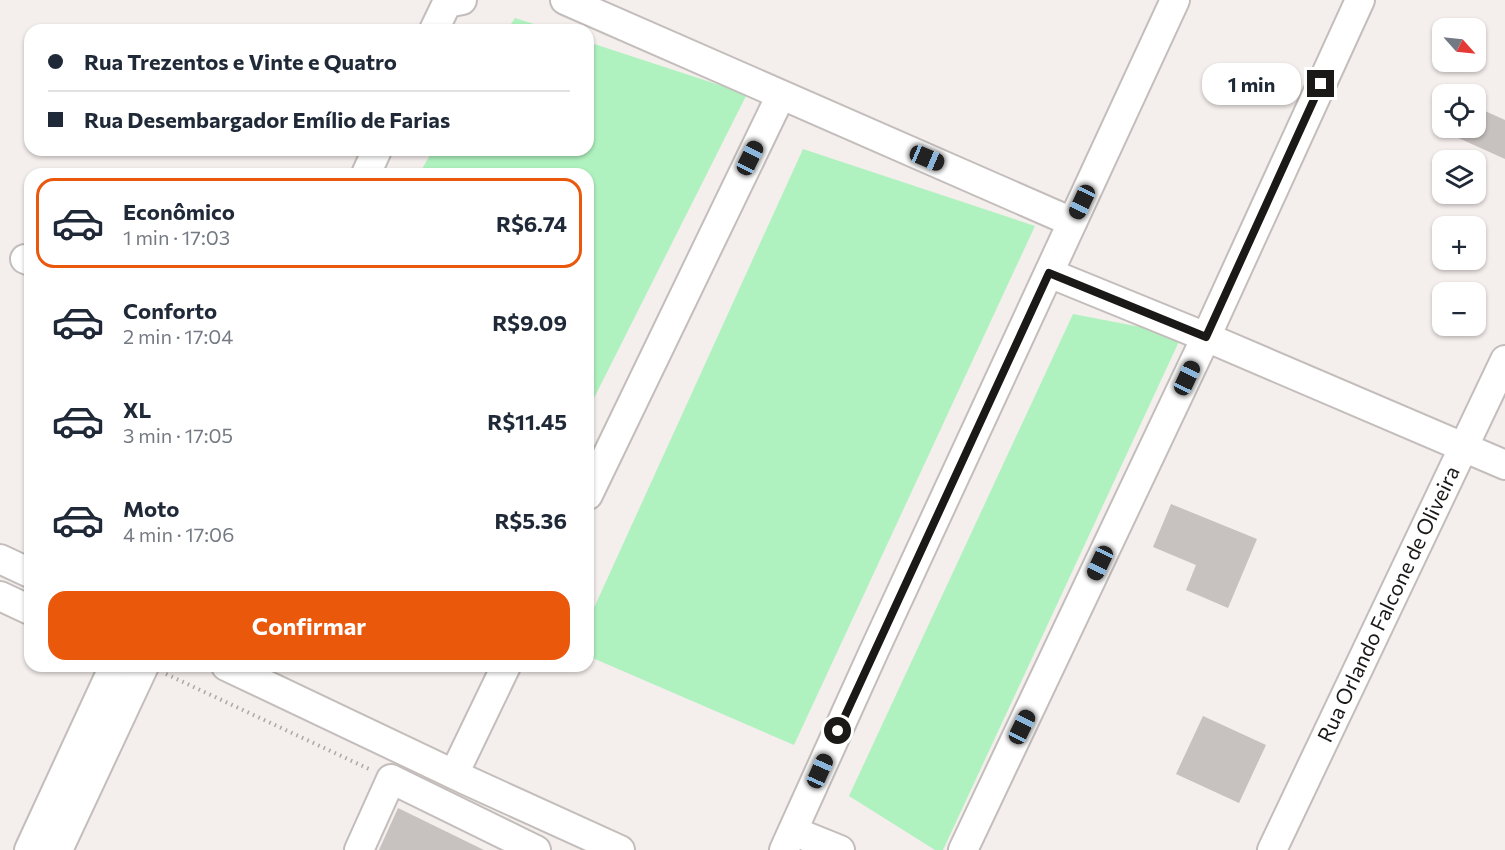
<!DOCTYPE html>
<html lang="pt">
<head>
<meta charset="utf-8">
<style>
	:root { --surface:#fff; --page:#f2f2f3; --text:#1f2937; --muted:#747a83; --line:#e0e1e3; --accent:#ea580c }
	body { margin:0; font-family:Commissioner,sans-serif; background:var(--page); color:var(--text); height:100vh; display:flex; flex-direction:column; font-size:22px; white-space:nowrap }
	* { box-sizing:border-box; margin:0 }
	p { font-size:20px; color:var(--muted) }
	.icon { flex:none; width:33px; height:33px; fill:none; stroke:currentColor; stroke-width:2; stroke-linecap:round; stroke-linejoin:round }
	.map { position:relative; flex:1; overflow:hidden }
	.side { position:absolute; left:24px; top:168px; width:570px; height:504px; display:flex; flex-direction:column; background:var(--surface); border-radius:18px; box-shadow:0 2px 4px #0004 }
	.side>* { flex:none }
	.top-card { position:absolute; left:24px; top:24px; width:570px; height:132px; border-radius:18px; box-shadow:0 2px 4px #0004; display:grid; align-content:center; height:132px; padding:0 24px; background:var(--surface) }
	.needle { width:39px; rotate:117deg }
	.controls { position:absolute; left:1432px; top:18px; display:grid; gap:12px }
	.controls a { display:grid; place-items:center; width:54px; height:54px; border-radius:12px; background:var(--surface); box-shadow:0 2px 4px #0004; font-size:30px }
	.end { position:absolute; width:27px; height:27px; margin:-14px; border:8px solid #1b1918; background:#fff; box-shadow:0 0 0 3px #fff }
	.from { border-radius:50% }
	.bubble { position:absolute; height:42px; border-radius:18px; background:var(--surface); box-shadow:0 2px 4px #0004; font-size:20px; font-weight:700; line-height:42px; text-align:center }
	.car { position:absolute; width:18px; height:36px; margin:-18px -9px; border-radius:8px; box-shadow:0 0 4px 2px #0007; background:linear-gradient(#222 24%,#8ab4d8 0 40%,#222 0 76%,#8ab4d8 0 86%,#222 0) }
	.top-card b { display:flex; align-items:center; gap:21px; height:57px; font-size:22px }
	.top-card b+b { border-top:2px solid var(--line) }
	.top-card i { width:15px; height:15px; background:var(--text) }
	ul { padding:10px 0 0; list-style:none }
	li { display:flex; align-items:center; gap:18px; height:90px; margin:0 12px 9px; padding:0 12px; border:3px solid transparent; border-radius:18px }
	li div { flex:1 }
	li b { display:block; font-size:22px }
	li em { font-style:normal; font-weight:700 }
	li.current { border-color:var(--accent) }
	li>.icon { width:54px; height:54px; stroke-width:1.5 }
	.button { display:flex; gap:12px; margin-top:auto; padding:12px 24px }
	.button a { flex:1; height:69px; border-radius:18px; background:var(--accent); color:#fff; font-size:24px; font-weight:700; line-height:69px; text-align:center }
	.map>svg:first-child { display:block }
</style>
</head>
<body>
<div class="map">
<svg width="1505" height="850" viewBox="0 0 1505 850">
	<rect width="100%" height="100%" fill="#f4eeec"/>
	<path fill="#b0f2bf" d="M515 18 553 30H507Z
		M588 42 747 94 588 410V174H419L433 150H588Z
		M803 149 1035 226 794 745 588 656V621Z
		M1073 314 1182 335 943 850H935L849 796Z"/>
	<path fill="#c7c1bf" d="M1476 107 1505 120V159L1454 136 1458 128H1476Z
		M1171 504 1257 539 1228 608 1186 590 1196 565 1153 547Z
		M1203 716 1266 745 1239 803 1176 774Z
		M398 808 484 850H379Z"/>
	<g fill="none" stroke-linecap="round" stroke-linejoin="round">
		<g stroke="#c3bdbb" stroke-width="32">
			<g id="minor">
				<path d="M565 0 1072 222"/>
				<path d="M434 30 447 3 462 0"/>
				<path d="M366 174 377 150"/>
				<path d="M25 259 30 261"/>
				<path d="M1049 273 1206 337 1505 465"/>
				<path d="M588 495 781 95"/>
				<path d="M0 559 30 573"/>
				<path d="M0 596 30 610"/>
				<path d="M226 666 466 780 620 850"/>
				<path d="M454 774 506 666"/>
				<path d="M793 831 840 850"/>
				<path d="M29 850 114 666"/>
				<path d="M58 850 144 666"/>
				<path d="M359 850 391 779 536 850"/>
				<path d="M784 850 874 651 1175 0"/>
				<path d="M963 850 1206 337 1360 0"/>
				<path id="s1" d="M1272 850 1505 360"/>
			</g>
		</g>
		<path stroke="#aca7a6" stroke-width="4" stroke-dasharray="1.5 4.5" stroke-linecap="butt" d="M166 674 369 769"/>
		<use href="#minor" stroke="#fff" stroke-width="28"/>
	</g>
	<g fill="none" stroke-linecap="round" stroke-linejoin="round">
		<path stroke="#1b1918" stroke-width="8" d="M838 731 1049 273 1206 337 1321 84"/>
	</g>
	<g text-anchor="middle" stroke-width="6" stroke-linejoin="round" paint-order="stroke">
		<g font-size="21" fill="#1b1918" stroke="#fff">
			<text dy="7" stroke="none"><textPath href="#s1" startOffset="272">Rua Orlando Falcone de Oliveira</textPath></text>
		</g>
	</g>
</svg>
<div class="controls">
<a><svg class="needle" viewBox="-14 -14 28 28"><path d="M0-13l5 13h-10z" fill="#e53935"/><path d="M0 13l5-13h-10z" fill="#747a83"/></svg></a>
<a><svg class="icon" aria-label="locate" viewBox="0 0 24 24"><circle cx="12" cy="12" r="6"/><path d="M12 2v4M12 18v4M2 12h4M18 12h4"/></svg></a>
<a><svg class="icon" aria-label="layers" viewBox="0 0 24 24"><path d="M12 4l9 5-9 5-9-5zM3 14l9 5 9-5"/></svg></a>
<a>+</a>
<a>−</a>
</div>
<i class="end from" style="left:838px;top:731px"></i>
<i class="end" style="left:1321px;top:84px"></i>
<div class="bubble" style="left:1202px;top:63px;width:99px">1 min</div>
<i class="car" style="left:750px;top:158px;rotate:26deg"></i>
<i class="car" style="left:927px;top:158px;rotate:113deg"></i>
<i class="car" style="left:1082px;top:202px;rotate:205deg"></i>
<i class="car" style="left:1187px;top:378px;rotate:25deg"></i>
<i class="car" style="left:1100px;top:563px;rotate:205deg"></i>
<i class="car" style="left:1022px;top:727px;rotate:26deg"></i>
<i class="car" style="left:820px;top:771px;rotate:24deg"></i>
<div class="top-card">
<b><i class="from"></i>Rua Trezentos e Vinte e Quatro</b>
<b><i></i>Rua Desembargador Emílio de Farias</b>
</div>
<section class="side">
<ul>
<li class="current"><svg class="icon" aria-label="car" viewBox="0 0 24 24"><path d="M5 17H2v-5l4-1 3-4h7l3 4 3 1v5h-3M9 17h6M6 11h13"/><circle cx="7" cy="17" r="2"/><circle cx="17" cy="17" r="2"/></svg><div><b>Econômico</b><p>1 min · 17:03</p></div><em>R$6.74</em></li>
<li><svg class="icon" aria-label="car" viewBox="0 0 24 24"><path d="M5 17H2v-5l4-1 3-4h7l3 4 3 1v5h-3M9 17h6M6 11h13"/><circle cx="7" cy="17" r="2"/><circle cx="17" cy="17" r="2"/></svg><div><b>Conforto</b><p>2 min · 17:04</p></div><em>R$9.09</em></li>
<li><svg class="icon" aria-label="car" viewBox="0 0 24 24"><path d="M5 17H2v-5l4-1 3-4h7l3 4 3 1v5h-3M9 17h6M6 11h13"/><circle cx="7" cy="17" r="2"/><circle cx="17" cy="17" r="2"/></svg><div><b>XL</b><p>3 min · 17:05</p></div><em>R$11.45</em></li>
<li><svg class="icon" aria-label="car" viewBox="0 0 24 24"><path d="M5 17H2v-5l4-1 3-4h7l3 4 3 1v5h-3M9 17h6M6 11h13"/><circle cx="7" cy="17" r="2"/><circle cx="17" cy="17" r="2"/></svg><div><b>Moto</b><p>4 min · 17:06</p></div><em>R$5.36</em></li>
</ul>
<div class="button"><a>Confirmar</a></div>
</section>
</div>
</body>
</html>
